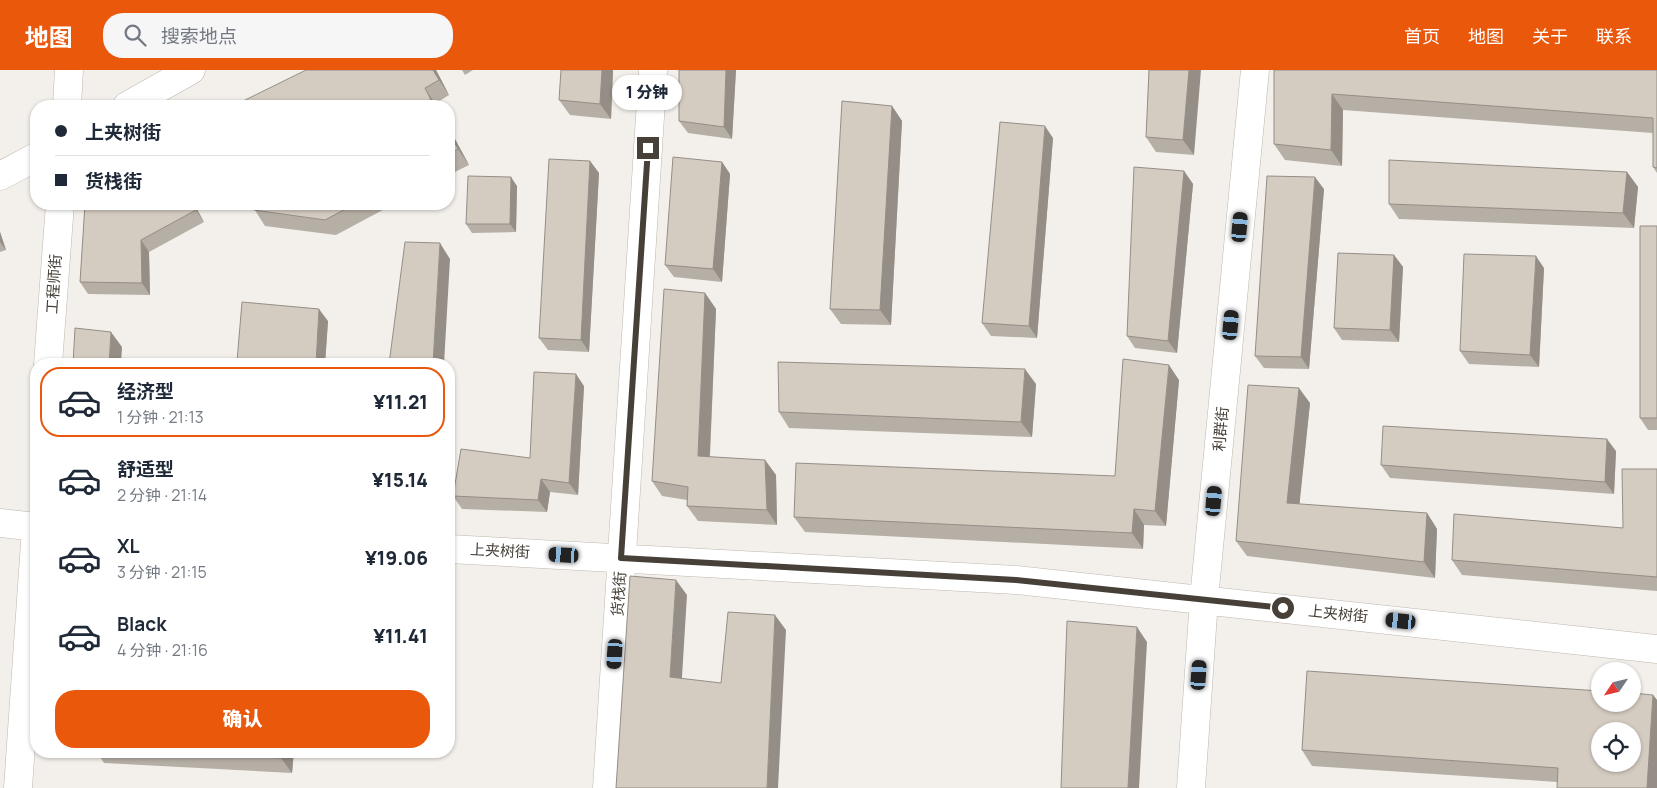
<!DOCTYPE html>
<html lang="zh">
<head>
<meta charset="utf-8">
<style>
	:root { --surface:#fff; --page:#f6f6f7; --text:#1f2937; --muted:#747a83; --line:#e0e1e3; --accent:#ea580c }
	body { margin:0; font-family:Manrope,"Noto Sans SC",sans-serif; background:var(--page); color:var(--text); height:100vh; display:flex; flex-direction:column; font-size:19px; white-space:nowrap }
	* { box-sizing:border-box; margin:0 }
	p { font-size:16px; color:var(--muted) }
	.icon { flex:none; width:28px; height:28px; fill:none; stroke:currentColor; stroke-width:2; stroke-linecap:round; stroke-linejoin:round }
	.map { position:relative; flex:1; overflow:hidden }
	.details { position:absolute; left:30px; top:288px; width:425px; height:400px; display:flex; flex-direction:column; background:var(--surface); border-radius:20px; box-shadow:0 1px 4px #0004 }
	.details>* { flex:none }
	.top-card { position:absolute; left:30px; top:30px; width:425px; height:110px; border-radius:20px; box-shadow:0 1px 4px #0004; display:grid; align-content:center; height:110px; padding:0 25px; background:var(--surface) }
	.needle { width:32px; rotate:235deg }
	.tools { position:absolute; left:1591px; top:592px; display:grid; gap:10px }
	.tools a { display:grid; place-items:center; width:50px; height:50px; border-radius:50%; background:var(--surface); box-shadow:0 1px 4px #0004; font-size:25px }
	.end { position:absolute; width:22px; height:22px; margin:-11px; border:6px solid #474039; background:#fff; box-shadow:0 0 0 2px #fff }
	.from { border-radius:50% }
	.bubble { position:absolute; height:35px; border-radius:18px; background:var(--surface); box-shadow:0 1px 4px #0004; font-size:16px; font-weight:800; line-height:35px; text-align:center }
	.car { position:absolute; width:15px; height:30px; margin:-15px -8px; border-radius:6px; box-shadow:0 0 4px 1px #0007; background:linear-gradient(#222 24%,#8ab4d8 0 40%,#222 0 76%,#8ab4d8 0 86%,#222 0) }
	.top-card b { display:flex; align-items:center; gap:18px; height:48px; font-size:19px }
	.top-card b+b { border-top:1px solid var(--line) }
	.top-card i { width:12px; height:12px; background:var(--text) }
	ul { padding:9px 0 0; list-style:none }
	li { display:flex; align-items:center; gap:15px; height:70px; margin:0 10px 8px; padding:0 15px; border:2px solid transparent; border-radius:20px }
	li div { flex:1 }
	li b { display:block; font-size:19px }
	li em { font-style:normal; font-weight:800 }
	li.selected { border-color:var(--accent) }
	li>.icon { width:45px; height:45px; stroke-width:1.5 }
	.cta { display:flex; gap:10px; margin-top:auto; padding:10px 25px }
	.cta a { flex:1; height:58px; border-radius:20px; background:var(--accent); color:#fff; font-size:20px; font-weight:800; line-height:58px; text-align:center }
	header { display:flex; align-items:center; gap:30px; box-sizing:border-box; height:70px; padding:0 25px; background:var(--accent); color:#fff }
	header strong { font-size:24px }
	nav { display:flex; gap:28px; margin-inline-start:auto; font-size:18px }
	.search { width:350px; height:45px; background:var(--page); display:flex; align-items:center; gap:12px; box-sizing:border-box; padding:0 18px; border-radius:20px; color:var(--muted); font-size:19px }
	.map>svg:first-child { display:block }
</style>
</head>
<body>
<header>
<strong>地图</strong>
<div class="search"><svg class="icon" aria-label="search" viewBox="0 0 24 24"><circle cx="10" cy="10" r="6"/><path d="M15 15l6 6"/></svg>搜索地点</div>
<nav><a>首页</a><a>地图</a><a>关于</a><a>联系</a></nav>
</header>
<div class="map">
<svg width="1657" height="718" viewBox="0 0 1657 718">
	<rect width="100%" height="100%" fill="#f3f0eb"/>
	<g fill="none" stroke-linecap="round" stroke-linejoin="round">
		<g stroke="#beb7ae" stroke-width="29">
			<path id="minor" d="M67 36 69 0
				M127 36 191 0
				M0 106 36 87
				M48 294 60 134
				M0 453 36 457
				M449 479 1016 510 1657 579
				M18 718 36 458
				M607 718 653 0
				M1191 718 1204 529 1255 0"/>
		</g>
		<use href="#minor" stroke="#fff" stroke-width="28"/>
	</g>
	<path fill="#b6afa6" d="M306 0H436L449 25 435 34Z
		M462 0H473L465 5Z
		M613 0 611 49 570 45 559 30Z
		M736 0 732 69 688 63 679 51Z
		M1149 0 1194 85 1156 82 1146 67Z
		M1274 0H1657V103L1653 97V63L1343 40 1342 96 1285 90 1274 74Z
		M892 36 902 51 891 255 841 254 830 239Z
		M449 58 469 95 449 105Z
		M1053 68 1037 268 991 266 982 253Z
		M590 91 599 103 589 282 548 280 539 268Z
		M722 92 730 104 722 212 674 207 665 195Z
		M1184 101 1193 114 1177 283 1135 278 1127 266Z
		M1627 102 1638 117 1634 158 1399 149 1389 134Z
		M517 116 516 162 472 163 466 154Z
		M1324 119 1309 299 1264 298 1255 286Z
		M85 134H194L204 152 149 182 150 225 88 224 80 212Z
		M251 134H394L336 165 265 156Z
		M1657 156V360H1648L1640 348Z
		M0 162 6 180 0 182Z
		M1394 185 1403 197 1399 272 1342 270 1334 258Z
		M1544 198 1539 297 1469 294 1460 281Z
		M705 223 716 239 710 387 765 390 776 405 777 455 698 451 687 436V430L662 426 652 411Z
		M328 251 325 294H239L237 291Z
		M1179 310 1166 456 1144 455 1143 479 805 462 794 447 1115 406Z
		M1036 314 1032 367 789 358 779 342Z
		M584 316 578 425 550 422 547 442 462 439 453 426 530 388Z
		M1310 333 1299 434 1427 443 1437 459 1435 508 1247 486 1236 471Z
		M1616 381 1614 424 1390 408 1381 395Z
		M1657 399V521L1462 505 1452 490 1623 458Z
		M1653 625 1657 630V718L1557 712 1312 696 1302 680Z
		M96 681H294L292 703 104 693Z"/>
	<path fill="#948e87" d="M433 0H436L449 25 439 10Z
		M602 0H613L611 49 600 34Z
		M726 0H736L732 69 724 57Z
		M1189 0H1201L1194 85 1183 70Z
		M425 18 435 34 437 36H434Z
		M1332 24 1343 40 1342 96 1331 80Z
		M892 36 902 51 891 255 880 240Z
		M1045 56 1053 68 1037 268 1029 256Z
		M449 58 469 95 458 79 449 62Z
		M590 91 599 103 589 282 581 270Z
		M722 92 730 104 722 212 713 199Z
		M1184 101 1193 114 1177 283 1168 271Z
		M1627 102 1638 117 1634 158 1623 143Z
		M511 107 517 116 516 162 510 154Z
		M1315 107 1324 119 1309 299 1301 287Z
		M192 134H194L204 152Z
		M0 162 6 180 0 172Z
		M141 170 149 182 150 225 142 213Z
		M440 173 450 189 444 294H433Z
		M1394 185 1403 197 1399 272 1390 260Z
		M1536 186 1544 198 1539 297 1530 285Z
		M705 223 716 239 709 401 698 386Z
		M319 239 328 251 325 294H316Z
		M111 262 122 277 121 294H109Z
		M1169 295 1179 310 1166 456 1155 441Z
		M1025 299 1036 314 1032 367 1021 352Z
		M576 304 584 316 578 425 569 413Z
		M1299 318 1310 333 1298 449 1287 433Z
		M1607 369 1616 381 1614 424 1605 412Z
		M765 390 776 405 777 455 767 440Z
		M541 409 550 422 547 442 538 430Z
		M1134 439 1144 455 1143 479 1132 463Z
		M1427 443 1437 459 1435 508 1424 492Z
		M676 510 687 525 681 623 670 607Z
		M775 545 786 560 778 718H767Z
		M1137 557 1147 572 1139 718H1128Z
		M1653 625 1657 630V718H1647Z
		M282 681H294L292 703 281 688Z"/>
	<path fill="#d4cbc1" stroke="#948e87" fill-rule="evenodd" d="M306 0H433L439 10 425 18 434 36H233Z
		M561 0H602L600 34 559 30Z
		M679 0H726L724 57 679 51Z
		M1149 0H1189L1183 70 1146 67Z
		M1274 0H1657V98L1653 97V48L1332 24 1331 80 1274 74Z
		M842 31 892 36 880 240 830 239Z
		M1000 52 1045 56 1029 256 982 253Z
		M449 62 458 79 449 84Z
		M673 87 722 92 713 199 665 195Z
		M549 89 590 91 581 270 539 268Z
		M1389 90 1627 102 1623 143 1389 134Z
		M1134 97 1184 101 1168 271 1127 266Z
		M468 106 511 107 510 154H466Z
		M1267 106 1315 107 1301 287 1255 286Z
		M85 134H192L196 140 141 170 142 213 80 212Z
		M251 134H355L325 150 254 140Z
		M1640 156H1657V348H1640Z
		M405 172 440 173 433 294H389Z
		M1338 183 1394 185 1390 260 1334 258Z
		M1464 184 1536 186 1530 285 1460 281Z
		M664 219 705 223 698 386 765 390 767 440 687 436 688 417 652 411Z
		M242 232 319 239 316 294H247V290L237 291Z
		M75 258 111 262 109 294H73Z
		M1123 289 1169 295 1155 441 1134 439 1132 463 794 447 796 393 1115 406Z
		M778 292 1025 299 1021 352 779 342Z
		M534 302 576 304 569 413 541 409 538 430 453 426 461 379 530 388Z
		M1248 315 1299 318 1287 433 1427 443 1424 492 1236 471Z
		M1383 356 1607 369 1605 412 1381 395Z
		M1622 399H1657V507L1452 490 1454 444 1623 458Z
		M630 506 676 510 670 607 721 613 728 542 775 545 767 718H616Z
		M1067 551 1137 557 1128 718H1061Z
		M1307 601 1600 621V634H1632V623L1653 625 1647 718H1557L1558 698 1302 680ZM1600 661H1632V694H1600Z
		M155 681H282L281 688Z"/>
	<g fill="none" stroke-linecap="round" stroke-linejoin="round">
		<path stroke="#474039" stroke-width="6" d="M648 78 621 488 1016 510 1283 538"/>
	</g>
	<g text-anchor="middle" stroke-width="4" stroke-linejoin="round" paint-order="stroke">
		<g font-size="15" fill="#474039" stroke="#fff">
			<text transform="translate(54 214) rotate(-86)" y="5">工程师街</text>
			<text transform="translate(1221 359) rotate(-85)" y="5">利群街</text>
			<text transform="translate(500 481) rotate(3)" y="5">上夹树街</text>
			<text transform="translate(619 524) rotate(-86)" y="5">货栈街</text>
			<text transform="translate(1338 544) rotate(6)" y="5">上夹树街</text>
		</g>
	</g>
</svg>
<div class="tools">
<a><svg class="needle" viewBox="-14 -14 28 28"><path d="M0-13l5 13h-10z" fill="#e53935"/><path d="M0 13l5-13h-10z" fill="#747a83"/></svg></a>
<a><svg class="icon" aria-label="locate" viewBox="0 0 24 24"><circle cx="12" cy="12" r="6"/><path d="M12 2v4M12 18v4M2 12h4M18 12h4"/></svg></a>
</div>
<i class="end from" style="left:1283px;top:538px"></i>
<i class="end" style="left:648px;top:78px"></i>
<div class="bubble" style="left:612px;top:5px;width:70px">1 分钟</div>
<i class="car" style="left:1240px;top:157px;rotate:5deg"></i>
<i class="car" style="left:1231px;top:255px;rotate:5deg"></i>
<i class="car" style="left:1214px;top:431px;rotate:5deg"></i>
<i class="car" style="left:564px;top:485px;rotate:273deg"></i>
<i class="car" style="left:1401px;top:551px;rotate:276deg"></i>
<i class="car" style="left:615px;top:584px;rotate:184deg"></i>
<i class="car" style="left:1199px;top:605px;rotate:4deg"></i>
<div class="top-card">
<b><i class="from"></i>上夹树街</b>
<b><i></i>货栈街</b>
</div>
<section class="details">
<ul>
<li class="selected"><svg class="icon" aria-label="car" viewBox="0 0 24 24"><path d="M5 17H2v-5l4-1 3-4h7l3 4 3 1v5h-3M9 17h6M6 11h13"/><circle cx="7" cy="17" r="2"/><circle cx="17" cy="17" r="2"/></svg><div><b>经济型</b><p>1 分钟 · 21:13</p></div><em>¥11.21</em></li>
<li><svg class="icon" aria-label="car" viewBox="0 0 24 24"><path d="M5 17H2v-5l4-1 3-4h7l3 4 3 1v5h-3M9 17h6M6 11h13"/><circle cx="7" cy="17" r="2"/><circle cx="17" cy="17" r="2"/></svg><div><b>舒适型</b><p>2 分钟 · 21:14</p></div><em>¥15.14</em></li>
<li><svg class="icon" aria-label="car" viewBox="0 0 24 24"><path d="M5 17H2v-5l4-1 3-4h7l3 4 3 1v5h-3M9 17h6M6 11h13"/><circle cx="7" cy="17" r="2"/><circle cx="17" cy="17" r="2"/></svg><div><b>XL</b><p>3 分钟 · 21:15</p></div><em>¥19.06</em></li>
<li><svg class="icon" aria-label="car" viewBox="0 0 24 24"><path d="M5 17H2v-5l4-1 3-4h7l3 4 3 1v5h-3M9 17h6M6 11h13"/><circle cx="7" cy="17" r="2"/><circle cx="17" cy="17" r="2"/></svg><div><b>Black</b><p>4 分钟 · 21:16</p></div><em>¥11.41</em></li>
</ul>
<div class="cta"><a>确认</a></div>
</section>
</div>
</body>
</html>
